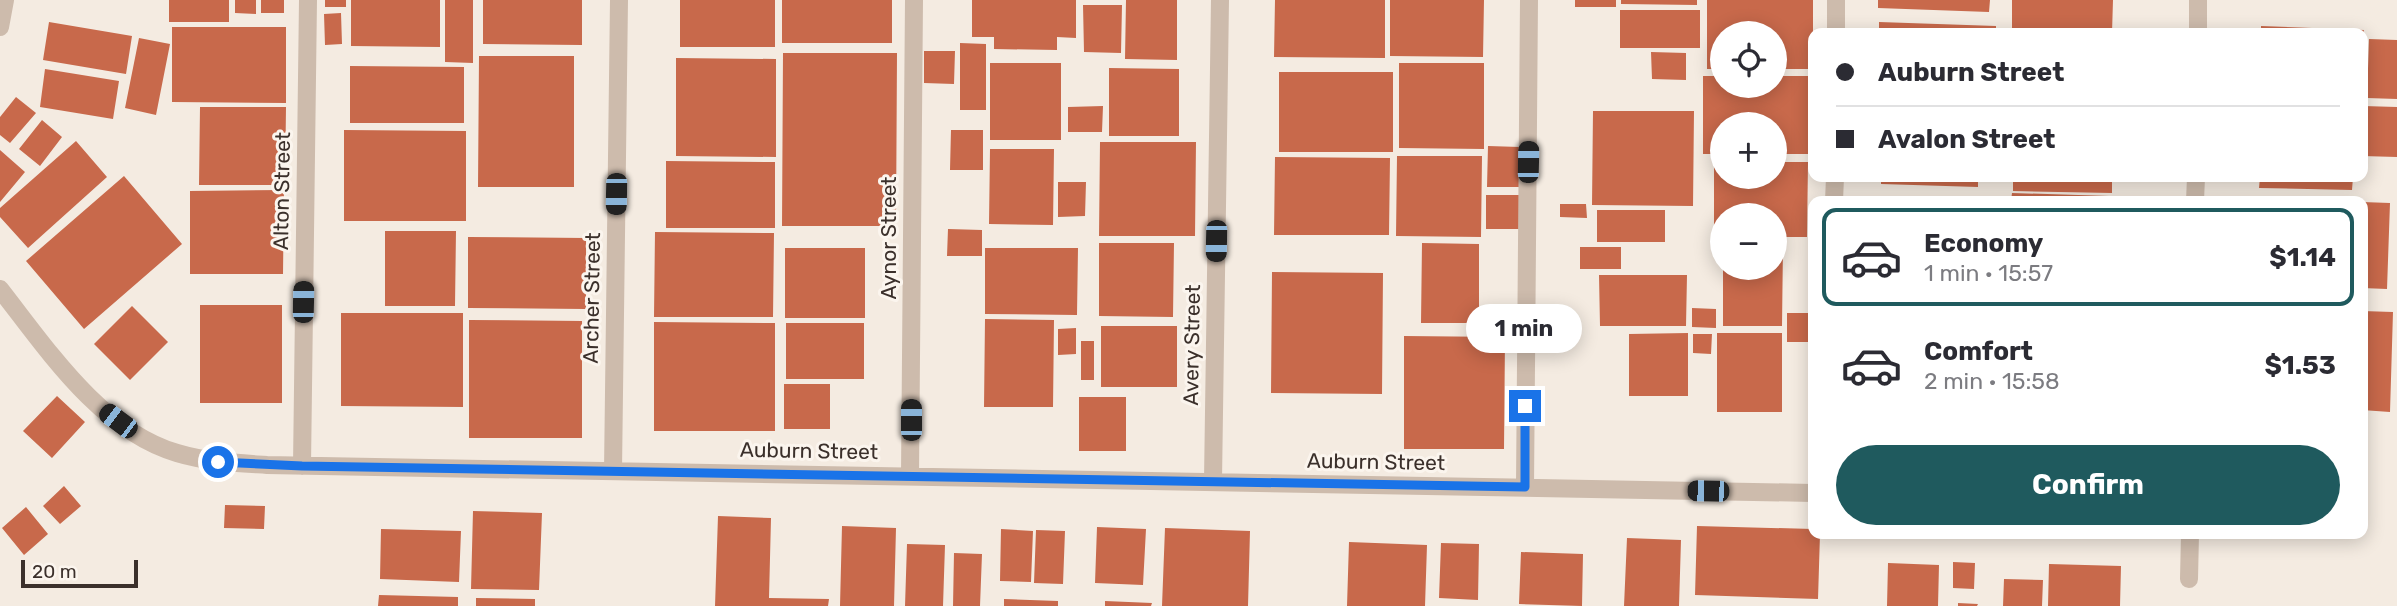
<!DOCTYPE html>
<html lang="en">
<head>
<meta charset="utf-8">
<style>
	:root { --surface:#fff; --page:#f2f2f3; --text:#2b2b33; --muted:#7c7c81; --line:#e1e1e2; --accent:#1f5a5e }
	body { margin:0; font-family:Rubik,sans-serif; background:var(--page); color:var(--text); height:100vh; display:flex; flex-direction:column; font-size:26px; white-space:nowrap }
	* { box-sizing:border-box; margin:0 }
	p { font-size:23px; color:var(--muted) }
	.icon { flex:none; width:38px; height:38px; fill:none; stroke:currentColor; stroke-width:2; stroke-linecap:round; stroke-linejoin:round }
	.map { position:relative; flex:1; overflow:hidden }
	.details { position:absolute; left:1808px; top:196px; width:560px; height:343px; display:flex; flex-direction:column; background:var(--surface); border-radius:14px; box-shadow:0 4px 18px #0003 }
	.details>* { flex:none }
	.guide { position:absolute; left:1808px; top:28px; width:560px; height:154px; border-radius:14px; box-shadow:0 4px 18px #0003; display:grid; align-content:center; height:154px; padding:0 28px; background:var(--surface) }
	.tools { position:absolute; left:1710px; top:21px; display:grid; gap:14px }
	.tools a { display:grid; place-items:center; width:77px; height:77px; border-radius:50%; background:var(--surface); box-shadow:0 4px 18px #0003; font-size:35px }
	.scale { position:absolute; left:21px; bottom:18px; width:117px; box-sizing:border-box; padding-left:7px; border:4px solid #3b302b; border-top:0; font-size:19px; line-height:24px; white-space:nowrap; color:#3b302b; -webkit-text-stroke:5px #fbf5ee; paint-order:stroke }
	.end { position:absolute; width:32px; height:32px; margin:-16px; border:9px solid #1a73e8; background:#fff; box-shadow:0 0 0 4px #fff }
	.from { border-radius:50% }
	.bubble { position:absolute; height:49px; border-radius:24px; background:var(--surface); box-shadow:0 4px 18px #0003; font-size:23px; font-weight:700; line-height:49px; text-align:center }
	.car { position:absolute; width:21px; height:42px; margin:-21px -10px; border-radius:9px; box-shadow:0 0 5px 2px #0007; background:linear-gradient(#222 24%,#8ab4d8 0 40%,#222 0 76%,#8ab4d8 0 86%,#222 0) }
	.guide b { display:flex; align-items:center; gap:24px; height:66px; font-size:26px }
	.guide b+b { border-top:2px solid var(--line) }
	.guide i { width:18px; height:18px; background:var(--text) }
	ul { padding:12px 0 0; list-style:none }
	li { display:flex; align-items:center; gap:21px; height:98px; margin:0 14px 10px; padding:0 14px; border:4px solid transparent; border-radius:14px }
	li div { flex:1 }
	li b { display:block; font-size:26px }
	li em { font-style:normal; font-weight:700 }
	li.on { border-color:var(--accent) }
	li>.icon { width:63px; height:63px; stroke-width:1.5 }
	.button { display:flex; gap:14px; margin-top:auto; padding:14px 28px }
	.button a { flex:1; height:80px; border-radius:42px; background:var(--accent); color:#fff; font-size:28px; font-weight:700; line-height:80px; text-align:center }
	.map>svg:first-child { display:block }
</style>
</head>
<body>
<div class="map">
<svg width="2397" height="606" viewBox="0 0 2397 606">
	<rect width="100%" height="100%" fill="#f4ebe1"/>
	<path fill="#c8694b" d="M169 0H229V22H169Z
		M235 0H256V14L235 13Z
		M261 0H284V13H261Z
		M325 0H346V7H325Z
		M351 0H440V47L351 46Z
		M445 0H473V63L445 62Z
		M483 0H582V45L483 44Z
		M680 0H775V47H680Z
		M782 0H892V43H782Z
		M972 0H1076V38L1057 37V50L994 49V37H972Z
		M1126 0H1177V60L1125 59Z
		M1275 0H1385V58L1274 57Z
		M1390 0H1484L1483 57 1390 56Z
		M1575 0H1616V7H1575Z
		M1621 0H1697V5L1621 4Z
		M1707 0H1813V69H1774V33H1722V69H1707Z
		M1878 0H1990L1989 12 1878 8Z
		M2012 0H2113L2112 33H2012Z
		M1083 5H1122L1121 53 1084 52Z
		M1620 10H1700V48H1620Z
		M341 13 342 44 325 45 324 14Z
		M49 22 132 36 126 74 43 60Z
		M1879 22 1996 26V33H1879Z
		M2261 26 2364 30 2363 33H2261Z
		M172 27H286V103L172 102Z
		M139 38 170 44 156 115 125 108Z
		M2369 39 2397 40V99L2367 98Z
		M960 43 986 44V110H960Z
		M924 51H955L954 84 924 83Z
		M1651 52 1686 53V80L1652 79Z
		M783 53H897L896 226H782Z
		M479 56H574V187H478Z
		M676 58 776 59V157L676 156Z
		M990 63H1061V140H990Z
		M1399 63H1484V149L1399 148Z
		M350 66 464 67V123H350Z
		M1109 68 1179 69V136H1109Z
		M45 69 119 81 113 119 40 107Z
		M1279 72H1393V152H1279Z
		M1703 76H1722V86H1774V76H1813V154H1774V124H1722V154H1703Z
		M16 97 36 113 10 143 0 135V117Z
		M1103 106 1102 132H1068V107Z
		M2363 106 2397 107V157L2362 156Z
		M200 107H286L285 185H199Z
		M1593 111H1694L1693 206 1592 205Z
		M42 120 62 137 40 166 19 149Z
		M344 130 466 131V221H344Z
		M951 130H983V170H950Z
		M76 141 107 177 28 248 0 217V208Z
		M1100 142H1196L1195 236H1099Z
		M1488 146 1520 147V187H1487Z
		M990 149H1054L1053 225 989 224Z
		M0 150 25 172 0 202Z
		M1397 156H1482L1481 237 1396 236Z
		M1275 157 1390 158 1389 235H1274Z
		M666 161 775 162V228H666Z
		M1714 162H1722V177H1774V162H1808L1807 237H1774V215H1722V236H1714Z
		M124 176 182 244 84 329 26 261Z
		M1881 177H1978V187L1881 184Z
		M2013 177H2112V193L2013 191Z
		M2260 177H2353L2352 190 2259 188Z
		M1058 182H1086L1085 216 1058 217Z
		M284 190 283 274H190V191Z
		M2012 193 2109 196V201H2011Z
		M1486 195H1519V229H1486Z
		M1885 196 1974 199V201H1885Z
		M2362 202 2390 203 2387 289 2362 288Z
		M1560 204H1586L1587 218 1560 217Z
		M1597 210H1665V242H1597Z
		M948 229 982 230V256H947Z
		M385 231H456L455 306H385Z
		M655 232 774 233 773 317H654Z
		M468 237 586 238V309L468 308Z
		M1099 243H1174L1173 317 1099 316Z
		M1422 243 1479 244V323H1421Z
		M1774 245H1783L1782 326H1723V268H1774Z
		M1580 247H1621V269H1580Z
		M785 248H865V318H785Z
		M985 248H1078L1077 315 985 314Z
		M1272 272 1383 273 1382 394 1271 393Z
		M1599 275H1687L1686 326H1600Z
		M200 305H282V403H200Z
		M132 306 168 342 130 380 94 344Z
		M1692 308 1716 309V328L1692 327Z
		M2362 311 2393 312 2390 412 2362 410Z
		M341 313H463V407L341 406Z
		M1787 313H1813V342H1787Z
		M985 319 1054 320 1053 407H984Z
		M469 320 582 321V438H469Z
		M654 322 775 323V431H654Z
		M786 323H864V379H786Z
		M1101 326H1177V387H1101Z
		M1076 328V354L1058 355V329Z
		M1688 333V396H1629V334Z
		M1717 333H1782V412H1717Z
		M1693 334H1712L1711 354 1693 353Z
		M1404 336 1505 337 1504 449H1404Z
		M1081 341H1094V380H1081Z
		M784 384H830V429H784Z
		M57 396 85 422 52 458 23 431Z
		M1079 397H1126V451H1079Z
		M64 486 81 506 60 524 43 506Z
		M225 505 265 506 264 529 224 528Z
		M26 507 48 534 24 555 2 528Z
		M473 511 542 513 539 590 471 589Z
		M718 516 771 518 769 598 829 599 828 606H715Z
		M842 526 896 528 894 606H840Z
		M1697 526 1813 529V534H1820L1818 599 1695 595Z
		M1097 527 1146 529 1143 585 1095 583Z
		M1165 528 1250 531 1248 606H1162Z
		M381 529 461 531 459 582 380 579Z
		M1001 529 1033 531 1031 582 1000 581Z
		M1036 530 1065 531 1063 584 1034 583Z
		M1627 538 1681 540 1679 606H1624Z
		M1349 542 1427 545 1425 606H1347Z
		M1441 543 1479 544 1478 600 1439 598Z
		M907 544 945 545 943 606H905Z
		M1521 552 1583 554 1582 606 1519 604Z
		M954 553 982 554 980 606H953Z
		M1953 562 1975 563 1974 589 1953 588Z
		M1888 563 1939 565 1938 606H1887Z
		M2049 564 2121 566 2120 606H2048Z
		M2004 579 2043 580 2042 606H2003Z
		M379 595 458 597V606H378Z
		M476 598 535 599V606H476Z
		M1004 599 1058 601V606H1004Z
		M1105 601 1152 603 1151 606H1105Z
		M1958 603 1978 604 1977 606H1958Z"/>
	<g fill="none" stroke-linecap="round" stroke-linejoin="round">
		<path stroke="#cdbbac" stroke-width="18" d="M0 27 5 0
			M1836 33V0
			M2198 33V0
			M1834 201 1835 177
			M2195 201 2196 177
			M0 289C47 349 101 431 177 453 207 462 237 463 267 465L1813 493
			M302 466 308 0
			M613 471 619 0
			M910 476 914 0
			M1213 481 1220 0
			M1525 487 1529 0
			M2189 579 2190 534"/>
	</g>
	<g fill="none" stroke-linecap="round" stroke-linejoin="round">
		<path stroke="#1a73e8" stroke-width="9" d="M218 462 302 466 1525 487V406"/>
	</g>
	<g text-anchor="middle" stroke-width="6" stroke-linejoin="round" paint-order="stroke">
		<g font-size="21" fill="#3b302b" stroke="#fbf5ee">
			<text transform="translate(282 191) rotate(-89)" y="7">Alton Street</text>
			<text transform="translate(889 238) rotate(-90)" y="7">Aynor Street</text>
			<text transform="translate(592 298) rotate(-89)" y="7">Archer Street</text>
			<text transform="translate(1192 345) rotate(-89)" y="7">Avery Street</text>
			<text transform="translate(809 451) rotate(1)" y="7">Auburn Street</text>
			<text transform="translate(1376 462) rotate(1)" y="7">Auburn Street</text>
		</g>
	</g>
</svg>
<div class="tools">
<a><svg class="icon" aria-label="locate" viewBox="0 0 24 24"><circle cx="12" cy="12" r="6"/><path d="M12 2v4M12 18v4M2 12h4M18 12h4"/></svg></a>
<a>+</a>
<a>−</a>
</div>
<div class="scale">20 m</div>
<i class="end from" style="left:218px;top:462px"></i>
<i class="end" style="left:1525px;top:406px"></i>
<div class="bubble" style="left:1466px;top:304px;width:116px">1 min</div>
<i class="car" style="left:1528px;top:162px;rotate:1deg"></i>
<i class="car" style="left:616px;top:194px;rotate:181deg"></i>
<i class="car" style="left:1216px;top:241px;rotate:181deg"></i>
<i class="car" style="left:303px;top:302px;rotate:1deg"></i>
<i class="car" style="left:911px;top:420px;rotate:0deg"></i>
<i class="car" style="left:118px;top:421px;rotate:307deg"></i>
<i class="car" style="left:1708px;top:491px;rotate:271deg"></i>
<div class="guide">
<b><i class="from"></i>Auburn Street</b>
<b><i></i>Avalon Street</b>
</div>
<section class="details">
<ul>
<li class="on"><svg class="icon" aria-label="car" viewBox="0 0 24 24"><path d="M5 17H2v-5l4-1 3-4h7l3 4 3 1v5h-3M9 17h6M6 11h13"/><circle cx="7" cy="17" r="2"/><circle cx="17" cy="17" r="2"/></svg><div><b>Economy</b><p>1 min · 15:57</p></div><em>$1.14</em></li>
<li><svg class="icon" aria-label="car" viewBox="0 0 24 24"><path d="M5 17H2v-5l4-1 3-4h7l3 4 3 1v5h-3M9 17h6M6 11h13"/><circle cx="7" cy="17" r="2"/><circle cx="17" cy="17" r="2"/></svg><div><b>Comfort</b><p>2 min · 15:58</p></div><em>$1.53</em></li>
</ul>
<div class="button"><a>Confirm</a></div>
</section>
</div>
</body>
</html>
